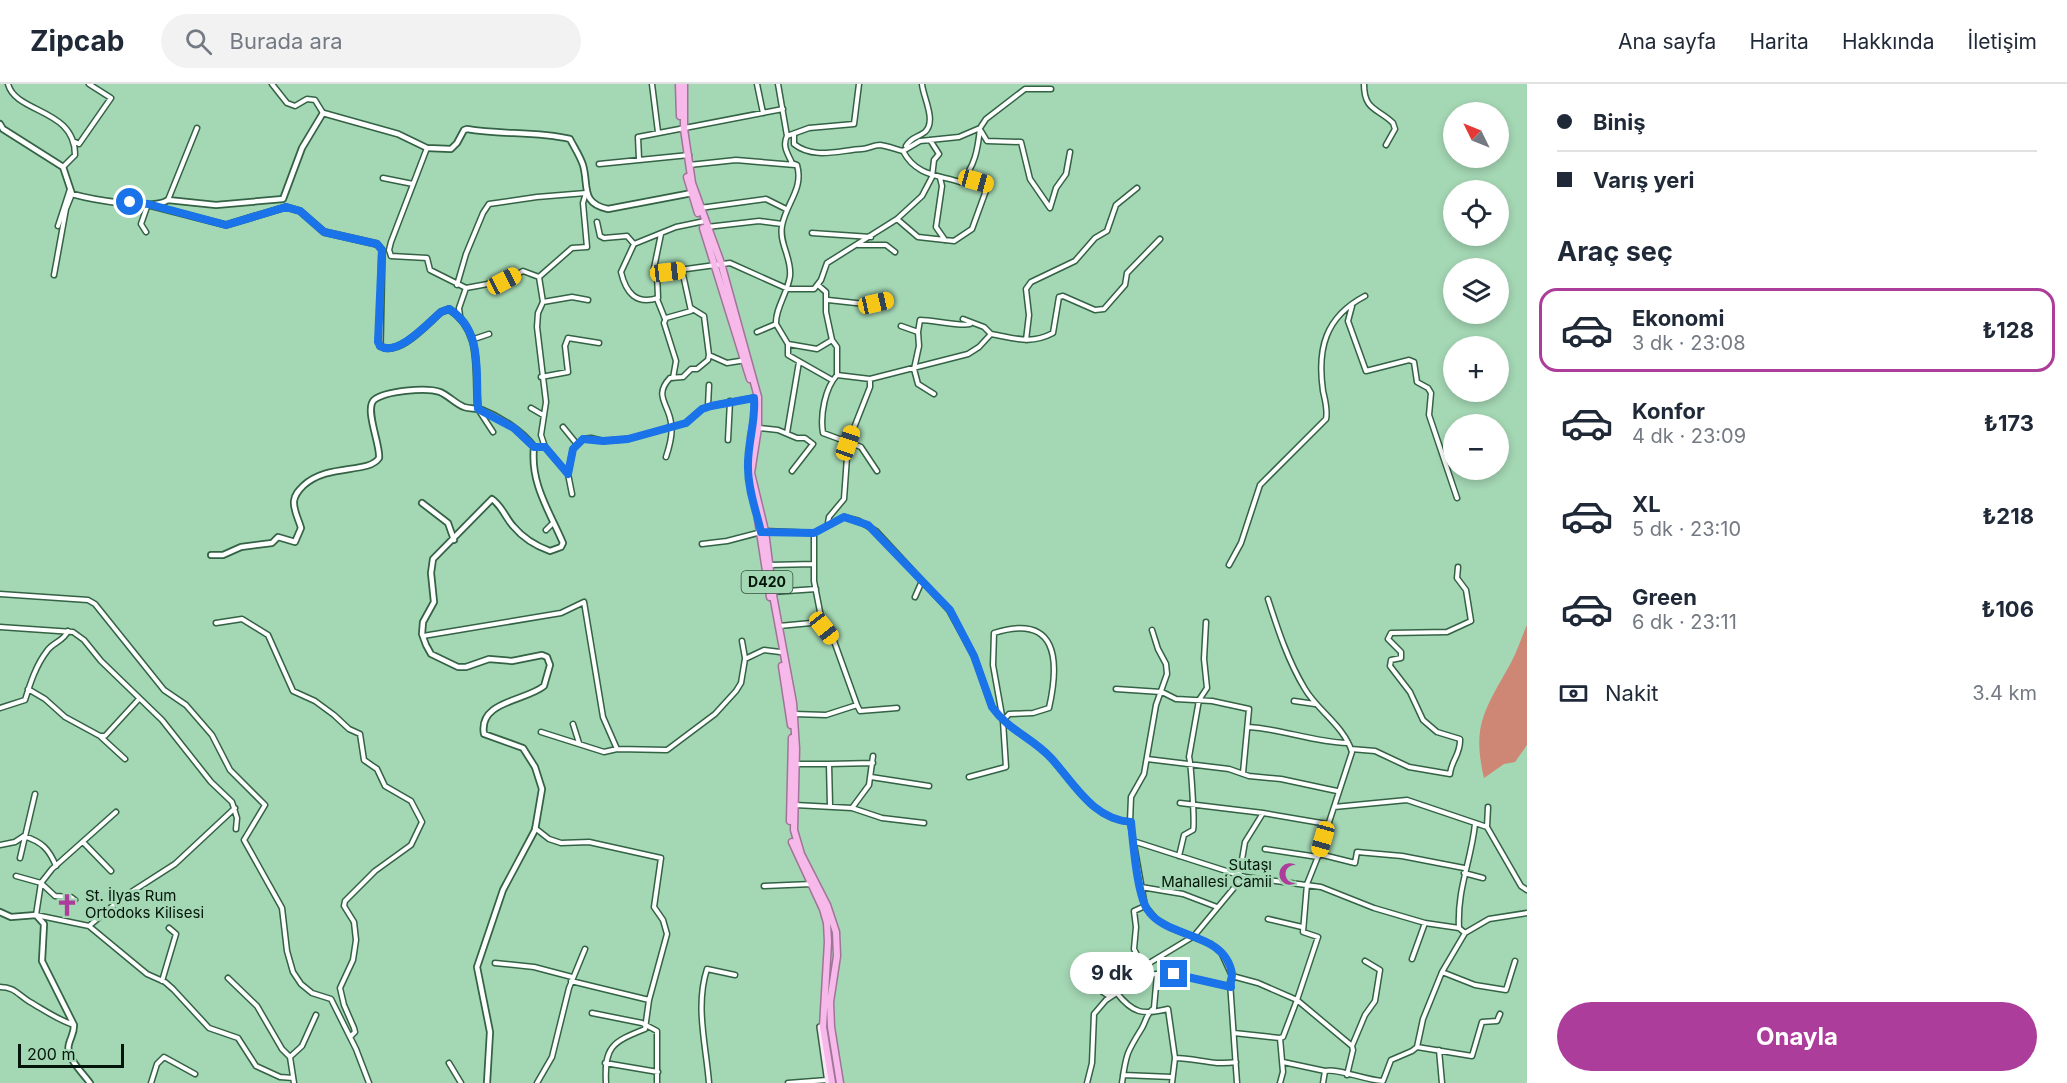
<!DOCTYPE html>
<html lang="tr">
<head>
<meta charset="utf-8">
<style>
	:root { --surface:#fff; --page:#f2f2f3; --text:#1f2937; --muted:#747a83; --line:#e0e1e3; --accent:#ad3d9b }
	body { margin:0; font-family:Inter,sans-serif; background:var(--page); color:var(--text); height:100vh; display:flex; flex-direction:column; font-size:22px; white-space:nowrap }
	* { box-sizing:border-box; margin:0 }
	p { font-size:20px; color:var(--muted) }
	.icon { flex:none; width:33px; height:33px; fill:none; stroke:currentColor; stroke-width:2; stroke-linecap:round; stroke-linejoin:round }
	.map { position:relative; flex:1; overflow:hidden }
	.side { display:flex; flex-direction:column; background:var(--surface); width:540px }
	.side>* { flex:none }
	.banner { display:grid; align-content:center; height:132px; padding:0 30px; background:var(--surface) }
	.needle { width:39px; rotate:313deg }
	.fabs { position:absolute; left:1443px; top:18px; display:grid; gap:12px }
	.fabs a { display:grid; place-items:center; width:66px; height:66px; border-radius:50%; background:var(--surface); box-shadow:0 3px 9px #0003; font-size:30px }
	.scale { position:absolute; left:18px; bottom:15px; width:106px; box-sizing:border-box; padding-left:6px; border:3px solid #03150a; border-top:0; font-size:16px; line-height:21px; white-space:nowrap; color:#03150a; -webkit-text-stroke:4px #a4d7b4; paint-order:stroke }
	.end { position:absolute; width:27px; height:27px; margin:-14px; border:8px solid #1a73e8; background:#fff; box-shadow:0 0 0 3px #fff }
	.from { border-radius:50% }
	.bubble { position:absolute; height:42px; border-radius:21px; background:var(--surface); box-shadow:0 3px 9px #0003; font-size:20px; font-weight:700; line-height:42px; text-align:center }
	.car { position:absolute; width:18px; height:36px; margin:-18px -9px; border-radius:8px; box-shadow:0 0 4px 2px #0007; background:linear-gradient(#f5c518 24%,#345 0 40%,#f5c518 0 76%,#345 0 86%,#f5c518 0) }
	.banner b { display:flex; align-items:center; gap:21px; height:57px; font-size:22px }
	.banner b+b { border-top:2px solid var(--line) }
	.banner i { width:15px; height:15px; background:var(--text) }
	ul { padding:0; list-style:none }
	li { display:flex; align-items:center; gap:18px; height:84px; margin:0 12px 9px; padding:0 18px; border:3px solid transparent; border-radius:18px }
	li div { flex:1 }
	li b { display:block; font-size:22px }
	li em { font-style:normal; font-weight:700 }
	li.selected { border-color:var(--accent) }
	li>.icon { width:54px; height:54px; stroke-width:1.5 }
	h2 { padding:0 30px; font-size:27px; line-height:72px }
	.pay { display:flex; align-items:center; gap:15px; height:66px; padding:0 30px; font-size:22px }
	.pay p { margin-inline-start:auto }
	.button { display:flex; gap:12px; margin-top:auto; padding:12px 30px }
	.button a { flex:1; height:69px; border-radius:36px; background:var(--accent); color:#fff; font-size:24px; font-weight:700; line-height:69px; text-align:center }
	header { display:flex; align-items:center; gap:36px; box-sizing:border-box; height:84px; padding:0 30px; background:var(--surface); border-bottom:2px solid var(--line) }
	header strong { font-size:28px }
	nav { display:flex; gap:33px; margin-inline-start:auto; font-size:21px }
	.search { width:420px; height:54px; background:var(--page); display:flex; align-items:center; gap:15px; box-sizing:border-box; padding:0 21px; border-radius:33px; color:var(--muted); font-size:22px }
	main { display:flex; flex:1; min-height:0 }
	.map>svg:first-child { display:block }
</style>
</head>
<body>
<header>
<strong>Zipcab</strong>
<div class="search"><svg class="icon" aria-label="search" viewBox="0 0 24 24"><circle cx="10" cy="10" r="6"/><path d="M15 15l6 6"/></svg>Burada ara</div>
<nav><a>Ana sayfa</a><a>Harita</a><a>Hakkında</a><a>İletişim</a></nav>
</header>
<main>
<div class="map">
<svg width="1527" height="999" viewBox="0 0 1527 999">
	<rect width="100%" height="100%" fill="#a4d7b4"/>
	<path fill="#ce8775" d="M1527 541V661L1515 678 1504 680 1484 694C1472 643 1484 627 1508 584 1516 571 1521 555 1527 541Z"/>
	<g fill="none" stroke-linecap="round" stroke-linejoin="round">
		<g stroke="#336244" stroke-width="7">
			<path id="minor" d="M8 0C16 30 75 24 75 71L63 83
				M272 0 287 19 295 22 307 15 315 16 323 29
				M652 0 658 48
				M757 0 763 29
				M778 0 787 52
				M1364 0C1364 27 1378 24 1393 39L1395 45 1386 61
				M980 44C978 64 975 84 960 98 938 91 916 92 903 67L920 57 959 53 980 44 986 35 1025 5H1051
				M981 47 987 57 1021 58 1030 95 1050 124 1056 104 1066 90 1070 68
				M794 50V60C814 76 840 66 862 65 868 65 873 61 880 61 888 62 895 65 903 67
				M75 58 79 60 111 14 89 0
				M906 62C911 53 917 54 925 48 937 37 923 13 922 0
				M427 64 391 158 389 166 391 172 427 174 430 186 466 204 504 197 523 187 539 193
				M639 75 638 53 783 25
				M599 80 689 71
				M689 81 736 76 795 81
				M383 94 413 100
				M940 94 942 102 936 143 945 156
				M168 116 197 44
				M700 124 766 115 786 125
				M897 135 918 153 954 157 972 145 988 101 966 93
				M597 138 600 152 604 154 627 152 634 160
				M58 142 70 105
				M707 143 759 137 782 140
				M146 148 141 140 148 120
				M812 149 871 153
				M661 150 654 184 657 189 730 179 788 205H814L821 196 827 179 897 135 922 112 932 93 934 76 939 70 930 56
				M634 160 621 188C626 209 636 221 658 214L657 189
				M634 160 676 143 705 137
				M858 161H886L895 168
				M54 191 66 125 72 110
				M457 201 466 170 483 129 489 120 537 113 586 109 583 119 587 163 572 164 539 193 543 218 538 229 537 243 546 318 541 351 545 363 568 390 573 365 583 355 591 354 603 357 628 355 686 339 702 325 711 322 758 313
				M657 215 665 235
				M828 216 865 220 888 216
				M543 218 572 213 588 216
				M1352 222 1348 237 1366 287 1409 276 1414 278 1417 298 1428 304 1431 309 1429 331 1457 414
				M691 224 704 232 709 271
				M460 232 459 224 466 204
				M901 242 918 248 919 262 914 285 918 300 934 310
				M757 248 776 240
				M918 248 920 236C933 236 962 243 970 240
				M991 250C1015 254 1030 261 1053 249L1059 213 1063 212 1095 226 1104 225 1125 201 1127 189 1160 155
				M474 255 489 250
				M832 256 837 263V291
				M1026 256 1029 231 1026 205 1031 198 1075 177 1095 154 1107 147 1116 121 1137 104
				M788 260 817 265 832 256 826 228V208L818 201
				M541 293 568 288 565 262 568 254 599 259
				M673 294 676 277 664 239 666 234 691 227 682 186
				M832 296 788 271V260L776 240C775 225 788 208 790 192 792 174 779 160 782 142 786 119 804 105 797 81L792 79C788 70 782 62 787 52L809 44 854 40 859 0
				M708 322 709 301
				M531 324 543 331
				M478 325 493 348
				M563 343 576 359
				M759 344 778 346 797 354H805L813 360 792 387
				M787 349 799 278
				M728 356 730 317
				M666 373C669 364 673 348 671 339 669 320 653 312 670 294L683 293 691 285H697L708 276 709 271 727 279 746 276
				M877 387 861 363 823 349C820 331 825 304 837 291L870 295 968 270 979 263 991 250 984 243 963 235
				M568 390 572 410
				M828 439 829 433 844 415 848 359 870 303V295
				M546 446 552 440
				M814 449V497L822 538 834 557 857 621 860 627 897 624
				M702 460 727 457 765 447 814 449 844 433 859 437 876 447 949 526 974 572 992 623C1009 647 1033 654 1051 674 1074 699 1092 735 1130 738
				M770 481 814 480
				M1229 481 1241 459 1260 401 1326 335C1328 326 1325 316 1323 307 1317 265 1325 233 1365 212
				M773 508 816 505
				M0 510 88 516 95 520 164 606 186 621 212 651 230 686 265 721 244 756 282 824 287 867 293 888 301 900 312 909 331 915 356 965 369 999
				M915 513 922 497
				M1268 515C1278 546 1288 577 1305 605 1318 627 1344 642 1352 668L1317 775 1307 800 1303 848 1318 853 1297 916 1352 962 1353 966 1347 991
				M216 539 242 535 268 551 293 607 315 617 334 631 349 645 360 650 364 676 377 685 385 702 411 717 422 738 411 761 375 787 345 817 344 822 354 838 356 856 353 876 340 904 344 921 354 944 355 948 350 953
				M779 542 822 538
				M0 543 73 548 84 556 101 577 162 636 211 698 232 718 237 734 236 745
				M1152 546 1158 565 1166 580 1167 590 1156 621 1144 690 1131 713 1130 738 1145 822 1156 835 1171 844 1211 860 1221 868 1232 892 1230 898 1237 999
				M423 552 561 529 584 518 603 633 617 665
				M742 557 745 574
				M28 605 45 615 65 633 100 652H105L138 616
				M1116 605 1161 608
				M1162 608 1176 615 1212 617 1249 625 1243 689
				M1294 617 1315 620
				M0 624 25 616C30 600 36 581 47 567 53 558 63 558 68 547
				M794 630 826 631 857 621
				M573 640 579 659
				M1249 643C1282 645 1313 658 1347 659
				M541 648 604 668 617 665 667 666 715 630 736 607 741 599 745 575 764 566 780 568
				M101 653 125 675
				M1351 665 1375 667 1409 683 1450 690C1451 677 1461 670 1460 655L1437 648 1423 636 1410 608 1390 582 1391 576 1401 574V568L1388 555 1391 549 1447 548 1471 537 1466 506 1457 494 1458 483
				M1147 675 1229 685 1249 692 1281 695 1337 707
				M795 680H829L830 722
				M829 680 873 679
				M871 693 929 702
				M969 693 1006 683 1003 637 993 581 994 549C1057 529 1060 575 1049 624L1033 629 1009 630 1003 637
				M1180 719 1263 729
				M795 721 852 724 882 734 924 739
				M1334 723 1407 716 1487 743 1521 802 1527 806
				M852 724 869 701 873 672
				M116 728 52 785 41 799 36 831 89 842 147 890 165 898 173 905 209 944 238 954 256 982 280 993 293 994
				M1487 743 1488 723
				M535 744 549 755 561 759 589 758 661 774 654 823 663 836 667 850 649 916 645 945C612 958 604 963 606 999
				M1133 757 1245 793 1321 803 1374 824 1425 839 1459 844 1465 849
				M83 758 111 787
				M0 761 15 758 24 752C42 758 49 765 56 782
				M1265 765 1318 773
				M1319 770 1355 779 1357 768 1402 772 1464 784
				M1179 772 1184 751 1193 746C1195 741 1191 678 1189 673L1199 616 1207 604 1204 575 1206 538
				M20 774 35 710
				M1464 789 1483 794
				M16 792 41 799 55 812 71 813 75 816
				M764 802 812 800
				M1141 803 1183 810 1217 823
				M1268 835 1302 843
				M89 842 122 814 175 780 235 724
				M1459 844C1457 804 1471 778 1475 740
				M1412 875 1425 839
				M495 879 534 883 572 893
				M1144 885 1134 865 1136 843 1134 827 1145 822
				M1442 888 1475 901 1506 906 1515 877
				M1174 890 1231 903
				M1232 892 1258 899 1297 916 1283 953 1280 954 1283 988 1280 999
				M228 894 257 922 282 965 290 973 294 999
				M162 897 176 850 169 844
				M571 897 649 916
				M1089 899 1109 912
				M0 903C15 903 18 911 30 918 44 926 58 936 74 941
				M1116 908C1133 930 1143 931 1168 925L1175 974 1172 999
				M592 929 642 939 657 947V999
				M1234 949 1280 954
				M1352 962 1365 931 1375 917 1380 886 1365 877
				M1417 963 1472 972 1482 938 1497 937 1500 930
				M1439 966 1442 999
				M290 973 302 962 316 931
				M1175 974C1197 974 1213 982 1236 978
				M1283 978 1325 987
				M449 979 461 999
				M605 979 658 988
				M1123 991 1172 993
				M151 999 157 980 164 973 195 990
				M537 999 552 973 569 904 585 865
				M709 999C706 961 695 922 707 885L735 891
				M788 999 827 996
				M1087 999 1092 979 1094 930 1106 916 1127 902 1151 878 1194 852 1238 799 1245 758 1263 729 1327 740
				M1122 999C1126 970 1127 968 1142 944 1147 935 1146 930 1154 924L1157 890 1139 891
				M1323 999 1325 987C1338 984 1364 996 1383 997L1391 976 1412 967 1417 963 1423 935 1442 888 1465 849 1489 835 1527 829"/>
		</g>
		<g stroke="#336244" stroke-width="8">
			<path id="tertiary" d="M0 40 3 45 63 83 72 110C90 115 153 127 168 116L216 121 283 115 302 64 323 29 398 50 427 64 451 65 457 59 464 46 467 45C501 51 536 47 570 55 574 63 580 72 583 81 589 102 580 119 608 125L692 109
				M152 122 226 141 286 123 300 127 324 148 377 160 382 166 380 262C399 273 428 239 441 228L449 225C484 247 474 289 478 325
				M422 419 448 439 454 456
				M211 471H223L241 463 272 459 278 453 295 458 301 444C299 436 293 426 294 417 295 410 299 406 303 402 327 379 369 390 379 374 381 362 364 325 374 316 385 307 426 303 440 308 449 312 456 320 464 323 470 325 476 324 482 326 500 333 522 347 534 363 530 400 550 428 563 459L561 463 550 467C536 462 523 454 513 442 505 433 502 422 492 415L433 475 431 489 434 518 423 538 422 550 426 561 431 570 458 583H466L489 575 512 577 542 571 547 573 550 581 544 602C526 617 478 617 484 650L523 664 535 683 542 705 535 746 503 806 477 883 490 948 487 999
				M0 828 11 833 36 831 44 840 42 877 74 941C74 950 71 952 69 960 65 973 83 989 90 999"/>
		</g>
		<g stroke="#336244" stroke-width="8">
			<path id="secondary" d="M820 943 828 999"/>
		</g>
		<g stroke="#a07498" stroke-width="9">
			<path id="trunk" d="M679 0 680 32
				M684 0V45L692 99 721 179 758 313V344L751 389 765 447 773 511 793 619 796 665 794 746 801 770 827 821 836 848 837 872 830 918 831 943 840 999
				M687 93 698 129
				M703 144 750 295
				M751 354 755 331
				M758 435 770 513
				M782 582 791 641
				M790 737 792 654
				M792 758 823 825 827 839 828 858 823 943 832 999"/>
		</g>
		<use href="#minor" stroke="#fff" stroke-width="4"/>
		<use href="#tertiary" stroke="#fff" stroke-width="4.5"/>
		<use href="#secondary" stroke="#fce5f7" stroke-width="5"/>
		<use href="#trunk" stroke="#f7b8ea" stroke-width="6"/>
	</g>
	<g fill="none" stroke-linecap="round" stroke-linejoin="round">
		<path stroke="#1a73e8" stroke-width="8" d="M130 118 148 120 226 141 286 123 300 127 324 148 377 160 382 166 378 258 380 262C398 273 428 239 441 228L449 225C484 247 475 289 478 325L514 344 534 363H545L568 390 573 365 583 355 603 357 628 355 686 339 702 325 711 322 754 314C756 338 747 360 748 384 748 406 756 426 761 448L814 449 844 433 868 441 950 526 974 572 992 623C1009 647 1033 654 1051 674 1074 699 1092 735 1131 738 1133 758 1137 809 1147 825 1166 856 1225 846 1232 890 1232 895 1230 898 1231 903L1174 890"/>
	</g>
	<defs>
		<g id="mosque-bare" transform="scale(1.8)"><path d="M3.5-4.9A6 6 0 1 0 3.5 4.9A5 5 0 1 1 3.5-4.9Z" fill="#ad3d9b" stroke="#a4d7b4" stroke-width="2.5" paint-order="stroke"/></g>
		<g id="church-bare" transform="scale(1.8)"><path d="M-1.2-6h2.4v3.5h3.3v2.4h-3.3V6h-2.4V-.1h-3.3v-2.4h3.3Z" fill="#ad3d9b" stroke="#a4d7b4" stroke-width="2.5" paint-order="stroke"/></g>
	</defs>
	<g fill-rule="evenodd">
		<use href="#mosque-bare" x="1290" y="790"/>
		<use href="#church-bare" x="67" y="821"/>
	</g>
	<g text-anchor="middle" stroke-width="6" stroke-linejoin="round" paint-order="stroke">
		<rect fill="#a4d7b4" stroke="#334f3d" stroke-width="1.5" x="741.5" y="487" width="51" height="22" rx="4.5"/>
		<g font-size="14" font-weight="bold" fill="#03150a">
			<text x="767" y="503">D420</text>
		</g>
		<g font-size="15" fill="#03150a" stroke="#a4d7b4" text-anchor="end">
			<text x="1272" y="786">Sutaşı<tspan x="1272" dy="17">Mahallesi Camii</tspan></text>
			<text x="85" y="817" text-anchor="start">St. İlyas Rum<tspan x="85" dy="17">Ortodoks Kilisesi</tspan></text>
		</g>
	</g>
</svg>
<div class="fabs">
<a><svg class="needle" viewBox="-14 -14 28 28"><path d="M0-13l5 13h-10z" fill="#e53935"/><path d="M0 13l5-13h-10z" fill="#747a83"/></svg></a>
<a><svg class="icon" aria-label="locate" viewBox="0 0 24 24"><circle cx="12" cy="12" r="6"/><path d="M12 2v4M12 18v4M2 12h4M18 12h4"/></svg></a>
<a><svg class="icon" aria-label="layers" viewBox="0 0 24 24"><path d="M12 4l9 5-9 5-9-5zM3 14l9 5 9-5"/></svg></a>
<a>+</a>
<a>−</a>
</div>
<div class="scale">200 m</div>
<i class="end from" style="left:130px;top:118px"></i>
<i class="end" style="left:1174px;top:890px"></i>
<div class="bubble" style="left:1070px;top:868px;width:84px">9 dk</div>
<i class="car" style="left:976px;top:97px;rotate:106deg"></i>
<i class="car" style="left:668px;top:188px;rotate:83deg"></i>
<i class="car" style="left:504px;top:197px;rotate:62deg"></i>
<i class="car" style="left:876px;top:219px;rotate:77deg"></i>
<i class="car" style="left:848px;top:359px;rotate:19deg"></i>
<i class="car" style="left:824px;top:544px;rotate:142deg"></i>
<i class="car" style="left:1323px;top:755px;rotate:196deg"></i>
</div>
<section class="side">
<div class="banner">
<b><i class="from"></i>Biniş</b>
<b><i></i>Varış yeri</b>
</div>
<h2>Araç seç</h2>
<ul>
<li class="selected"><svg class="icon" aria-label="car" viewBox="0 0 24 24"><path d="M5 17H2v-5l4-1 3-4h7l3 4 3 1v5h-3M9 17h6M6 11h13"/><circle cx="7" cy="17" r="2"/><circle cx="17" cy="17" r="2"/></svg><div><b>Ekonomi</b><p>3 dk · 23:08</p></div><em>₺128</em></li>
<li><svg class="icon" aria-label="car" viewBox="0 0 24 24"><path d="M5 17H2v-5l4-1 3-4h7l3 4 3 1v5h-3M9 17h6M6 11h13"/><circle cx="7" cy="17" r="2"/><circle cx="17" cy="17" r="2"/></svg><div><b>Konfor</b><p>4 dk · 23:09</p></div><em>₺173</em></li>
<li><svg class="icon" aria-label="car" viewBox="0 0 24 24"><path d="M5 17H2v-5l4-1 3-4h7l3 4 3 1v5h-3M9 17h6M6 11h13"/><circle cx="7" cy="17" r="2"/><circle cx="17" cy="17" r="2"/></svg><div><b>XL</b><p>5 dk · 23:10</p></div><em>₺218</em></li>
<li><svg class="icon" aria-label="car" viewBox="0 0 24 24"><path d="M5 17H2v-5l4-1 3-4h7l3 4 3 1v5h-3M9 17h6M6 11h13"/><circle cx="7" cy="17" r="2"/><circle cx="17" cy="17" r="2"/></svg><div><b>Green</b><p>6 dk · 23:11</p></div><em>₺106</em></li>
</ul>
<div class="pay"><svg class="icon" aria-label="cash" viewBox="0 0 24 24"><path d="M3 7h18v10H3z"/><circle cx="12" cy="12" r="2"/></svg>Nakit<p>3.4 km</p></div>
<div class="button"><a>Onayla</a></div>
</section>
</main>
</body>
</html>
